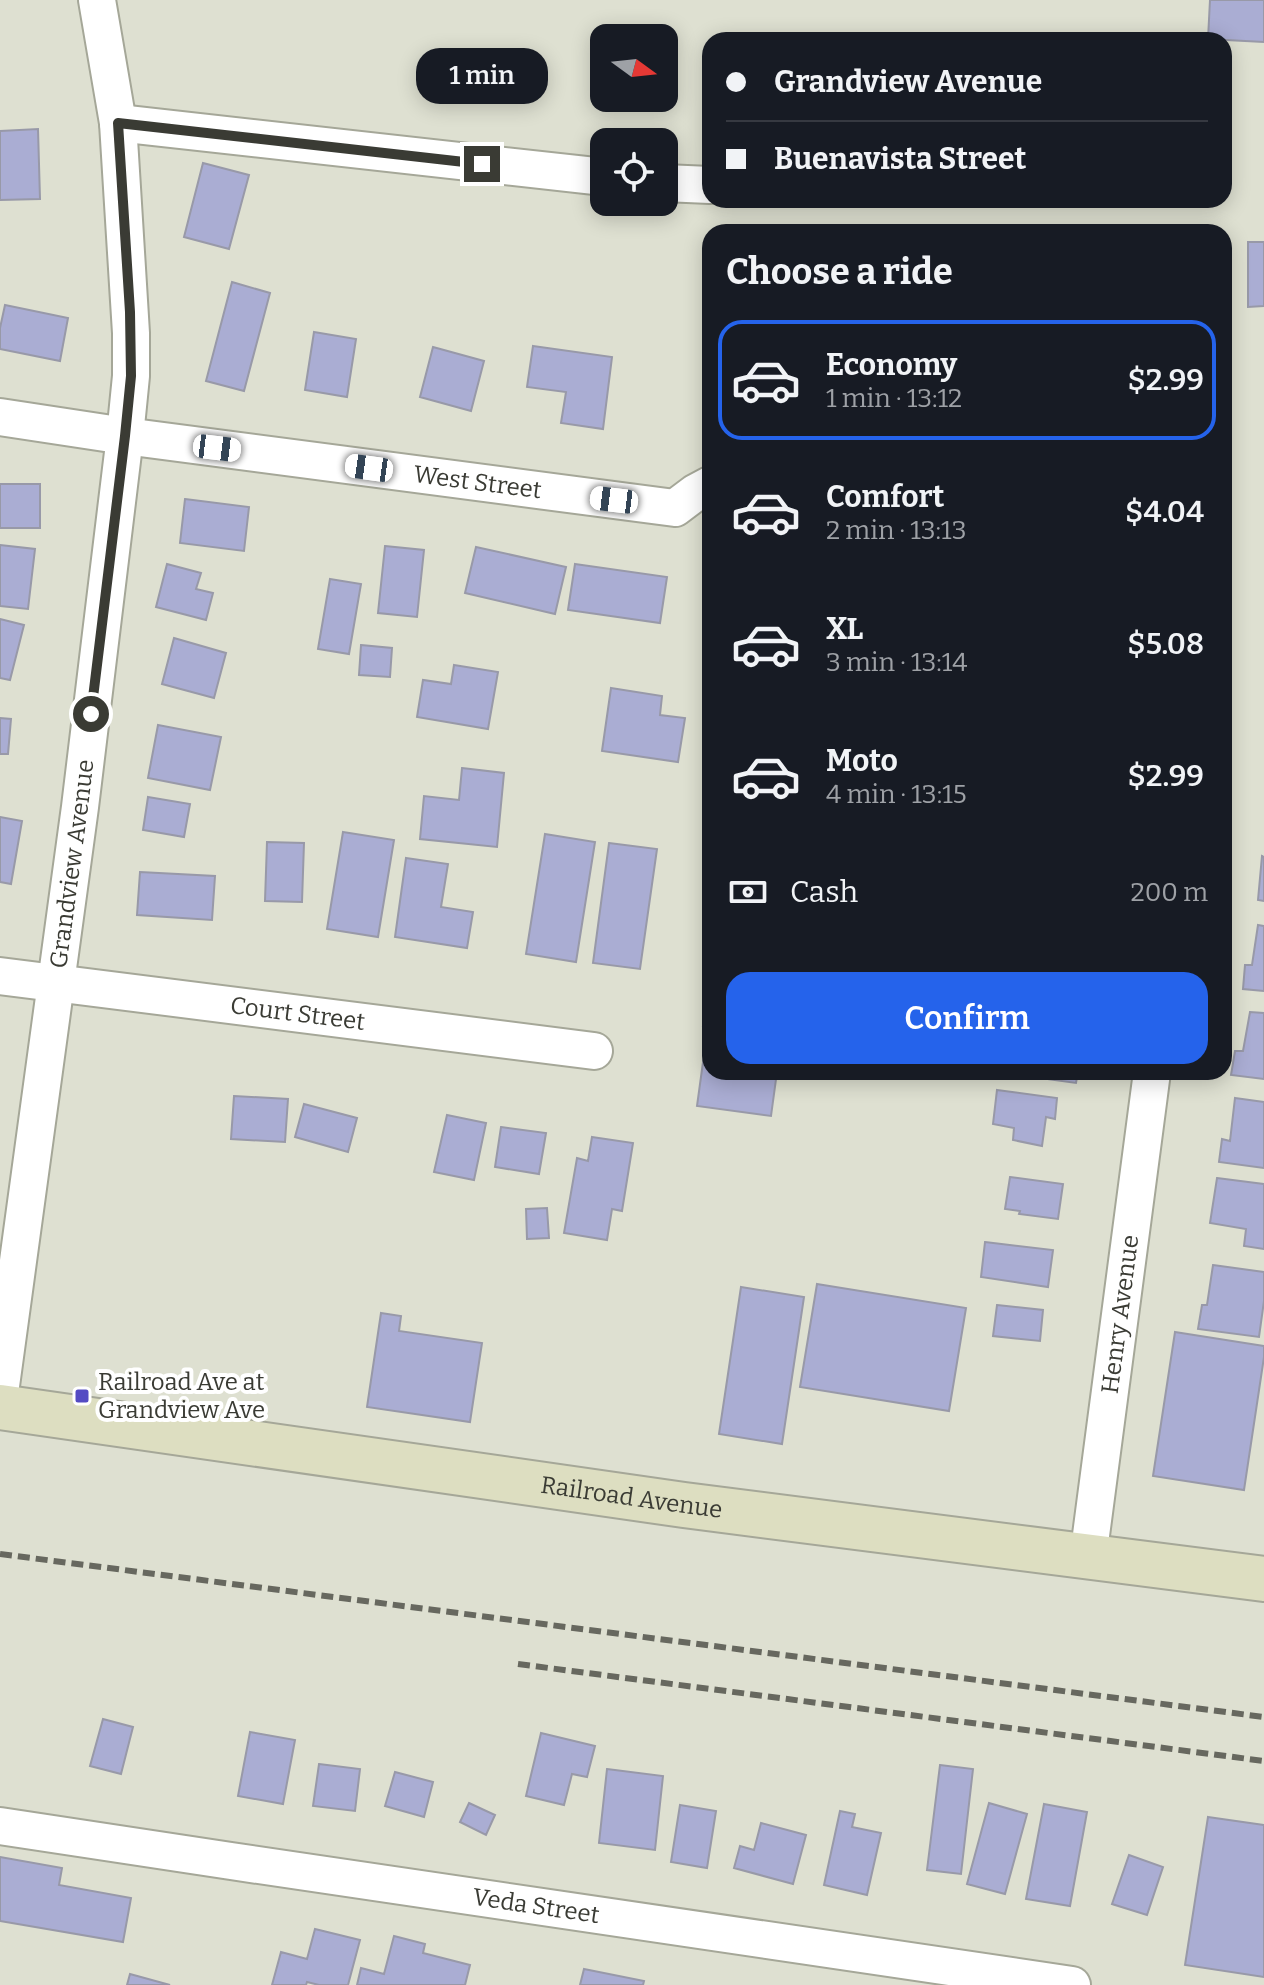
<!DOCTYPE html>
<html lang="en">
<head>
<meta charset="utf-8">
<style>
	:root { --surface:#171b24; --page:#20242c; --text:#f1f3f6; --muted:#9ea1a6; --line:#363941; --accent:#2563eb }
	body { margin:0; font-family:Bitter,serif; background:var(--page); color:var(--text); height:100vh; display:flex; flex-direction:column; font-size:30px; white-space:nowrap }
	* { box-sizing:border-box; margin:0 }
	p { font-size:26px; color:var(--muted) }
	.icon { flex:none; width:44px; height:44px; fill:none; stroke:currentColor; stroke-width:2; stroke-linecap:round; stroke-linejoin:round }
	.map { position:relative; flex:1; overflow:hidden }
	.sheet { position:absolute; left:702px; top:224px; width:530px; height:856px; display:flex; flex-direction:column; background:var(--surface); border-radius:24px; box-shadow:0 4px 20px #0003 }
	.sheet>* { flex:none }
	.guide { position:absolute; left:702px; top:32px; width:530px; height:176px; border-radius:24px; box-shadow:0 4px 20px #0003; display:grid; align-content:center; height:176px; padding:0 24px; background:var(--surface) }
	.needle { width:52px; rotate:105deg }
	.buttons { position:absolute; left:590px; top:24px; display:grid; gap:16px }
	.buttons a { display:grid; place-items:center; width:88px; height:88px; border-radius:16px; background:var(--surface); box-shadow:0 4px 20px #0003; font-size:40px }
	.end { position:absolute; width:36px; height:36px; margin:-18px; border:10px solid #3a3b34; background:#fff; box-shadow:0 0 0 4px #fff }
	.from { border-radius:50% }
	.bubble { position:absolute; height:56px; border-radius:24px; background:var(--surface); box-shadow:0 4px 20px #0003; font-size:26px; font-weight:600; line-height:56px; text-align:center }
	.car { position:absolute; width:24px; height:48px; margin:-24px -12px; border-radius:10px; box-shadow:0 0 6px 2px #0007; background:linear-gradient(#fff 24%,#345 0 40%,#fff 0 76%,#345 0 86%,#fff 0) }
	.guide b { display:flex; align-items:center; gap:28px; height:76px; font-size:30px }
	.guide b+b { border-top:2px solid var(--line) }
	.guide i { width:20px; height:20px; background:var(--text) }
	ul { padding:0; list-style:none }
	li { display:flex; align-items:center; gap:24px; height:120px; margin:0 16px 12px; padding:0 8px; border:4px solid transparent; border-radius:24px }
	li div { flex:1 }
	li b { display:block; font-size:30px }
	li em { font-style:normal; font-weight:600 }
	li.current { border-color:var(--accent) }
	li>.icon { width:72px; height:72px; stroke-width:1.5 }
	h2 { padding:0 24px; font-size:36px; line-height:96px }
	.pay { display:flex; align-items:center; gap:20px; height:88px; padding:0 24px; font-size:30px }
	.pay p { margin-inline-start:auto }
	.button { display:flex; gap:16px; margin-top:auto; padding:16px 24px }
	.button a { flex:1; height:92px; border-radius:24px; background:var(--accent); color:#fff; font-size:32px; font-weight:600; line-height:92px; text-align:center }
	.map>svg:first-child { display:block }
</style>
</head>
<body>
<div class="map">
<svg width="1264" height="1985" viewBox="0 0 1264 1985">
	<rect width="100%" height="100%" fill="#dee0d1"/>
	<path fill="#aaadd3" stroke="#9899a8" stroke-width="2" d="M1210 0H1264V42L1208 39Z
		M38 129 40 199 0 200V131Z
		M203 163 249 175 229 249 184 237Z
		M1248 242H1264V306L1248 307Z
		M232 282 270 293 244 391 206 381Z
		M5 305 68 318 60 361 0 349V328Z
		M314 332 356 339 347 397 305 390Z
		M533 346 612 357 603 429 561 423 566 392 527 387Z
		M433 347 484 361 471 411 420 397Z
		M0 484H40V528H0Z
		M185 499 249 507 244 551 180 543Z
		M0 545 35 549 28 609 0 606Z
		M385 546 424 550 417 617 378 613Z
		M476 547 566 567 555 614 465 593Z
		M167 564 201 573 196 589 213 593 206 620 156 607Z
		M575 564 667 577 660 623 568 610Z
		M330 579 361 584 349 654 318 649Z
		M0 619 24 625 10 680 0 678Z
		M174 638 226 653 214 698 162 684Z
		M361 645 392 648 390 677 359 675Z
		M454 665 498 672 488 729 417 717 423 680 451 684Z
		M611 688 662 696 660 715 685 718 678 762 602 751Z
		M0 718 11 719 8 754H0Z
		M158 725 221 737 210 790 148 778Z
		M462 768 504 773 497 847 420 839 424 796 459 800Z
		M148 797 190 804 184 837 143 830Z
		M0 817 22 821 11 884 0 882Z
		M343 832 394 840 378 937 327 929Z
		M545 834 595 842 576 962 526 954Z
		M267 842 304 843 302 902 265 901Z
		M609 843 657 849 640 969 593 963Z
		M1262 856 1264 857V901L1258 900Z
		M406 858 448 864 441 907 473 912 467 948 395 937Z
		M140 872 215 876 212 920 137 915Z
		M1258 925 1264 926V991L1243 989 1245 965H1252Z
		M708 997 710 998V1027L703 1026Z
		M1250 1012 1264 1013V1079L1231 1075 1235 1051H1243Z
		M704 1055 710 1056V1072H777L771 1116 697 1106Z
		M1018 1072H1078L1076 1083 1017 1075Z
		M997 1090 1057 1098 1055 1119 1046 1117 1042 1146 1013 1140 1014 1128 993 1124Z
		M234 1096 288 1099 285 1142 231 1139Z
		M1235 1098 1264 1102V1168L1219 1162 1222 1139 1230 1141Z
		M304 1104 357 1118 348 1152 295 1137Z
		M447 1115 486 1123 474 1180 434 1172Z
		M501 1127 546 1133 539 1174 495 1167Z
		M592 1137 633 1143 622 1211 612 1209 607 1240 564 1233 577 1158 588 1161Z
		M1010 1177 1063 1184 1058 1219 1019 1214 1020 1211 1005 1209Z
		M1217 1178 1264 1184V1249L1244 1246 1246 1229 1210 1223Z
		M547 1208 549 1238 527 1239 526 1209Z
		M985 1242 1053 1250 1048 1287 981 1277Z
		M1213 1265 1264 1272V1301L1259 1337 1198 1329 1202 1305H1207Z
		M817 1284 966 1308 949 1411 800 1387Z
		M741 1287 804 1297 782 1444 719 1434Z
		M997 1305 1043 1310 1040 1341 993 1336Z
		M381 1313 401 1316 399 1331 482 1343 470 1422 367 1407Z
		M1175 1332 1264 1346V1357L1244 1490 1153 1476Z
		M103 1719 133 1727 121 1774 90 1766Z
		M250 1732 295 1740 283 1804 238 1796Z
		M541 1733 595 1746 587 1777 572 1774 564 1805 526 1796Z
		M319 1764 360 1769 355 1811 313 1806Z
		M940 1765 973 1769 961 1874 927 1870Z
		M607 1769 663 1776 655 1850 599 1843Z
		M395 1772 433 1782 424 1817 385 1806Z
		M469 1803 495 1815 486 1835 460 1822Z
		M989 1803 1027 1814 1005 1894 967 1884Z
		M1044 1804 1087 1812 1070 1906 1026 1899Z
		M680 1805 716 1811 707 1868 671 1862Z
		M840 1811 855 1814 852 1827 881 1833 867 1895 824 1885Z
		M1208 1817 1264 1825V1977L1185 1965Z
		M761 1823 806 1835 793 1884 734 1868 740 1846 754 1850Z
		M1129 1855 1163 1867 1147 1915 1112 1904Z
		M0 1857 62 1868 59 1885 131 1898 123 1942 0 1921Z
		M315 1929 360 1940 348 1985H319L307 1982 306 1985H272L281 1952 307 1959Z
		M394 1936 425 1944 423 1953 470 1965 465 1985H357L361 1968 384 1974Z
		M584 1969 644 1981 643 1985H580Z
		M130 1974 170 1985H127Z"/>
	<g fill="none" stroke-linecap="round" stroke-linejoin="round">
		<g stroke="#a5a798" stroke-width="40">
			<g id="minor">
				<path d="M118 123 604 177"/>
				<path d="M664 183 710 185"/>
				<path id="s1" d="M0 417 125 436 675 508 695 493 710 485"/>
				<path id="s2" d="M0 976 594 1051"/>
				<path id="s3" d="M0 1393 80 807 125 436 131 376V333L118 123 97 0"/>
				<path id="s4" d="M1088 1558 1152 1072"/>
				<path id="s5" d="M0 1826 231 1861 1072 1985"/>
			</g>
		</g>
		<g stroke="#a5a798" stroke-width="48">
			<g id="secondary">
				<path id="s6" d="M0 1407 684 1505 1264 1579"/>
			</g>
		</g>
		<use href="#minor" stroke="#fff" stroke-width="36"/>
		<use href="#secondary" stroke="#dddec1" stroke-width="44"/>
		<path stroke="#67685f" stroke-width="6" stroke-dasharray="12 6" stroke-linecap="butt" d="M0 1554 1264 1717
			M518 1664 1264 1761"/>
	</g>
	<g fill="none" stroke-linecap="round" stroke-linejoin="round">
		<path stroke="#3a3b34" stroke-width="10" d="M91 714 125 436 131 376 130 312 118 123 482 164"/>
	</g>
	<rect fill="#544bc3" stroke="#fff" stroke-width="3" x="74" y="1388" width="16" height="16" rx="4"/>
	<g text-anchor="middle" stroke-width="8" stroke-linejoin="round" paint-order="stroke">
		<g font-size="24" fill="#3a3b34" stroke="#fff">
			<text dy="8" stroke="none"><textPath href="#s1" startOffset="482">West Street</textPath></text>
			<text dy="8" stroke="none"><textPath href="#s3" startOffset="534">Grandview Avenue</textPath></text>
			<text dy="8" stroke="none"><textPath href="#s2" startOffset="300">Court Street</textPath></text>
			<text dy="8" stroke="none"><textPath href="#s4" startOffset="246">Henry Avenue</textPath></text>
			<text dy="8" stroke="none"><textPath href="#s6" startOffset="638">Railroad Avenue</textPath></text>
			<text dy="8" stroke="none"><textPath href="#s5" startOffset="542">Veda Street</textPath></text>
		</g>
		<g font-size="24" fill="#3a3b34" stroke="#fff" text-anchor="start">
			<text x="98" y="1390">Railroad Ave at<tspan x="98" dy="28">Grandview Ave</tspan></text>
		</g>
	</g>
</svg>
<div class="buttons">
<a><svg class="needle" viewBox="-14 -14 28 28"><path d="M0-13l5 13h-10z" fill="#e53935"/><path d="M0 13l5-13h-10z" fill="#9ea1a6"/></svg></a>
<a><svg class="icon" aria-label="locate" viewBox="0 0 24 24"><circle cx="12" cy="12" r="6"/><path d="M12 2v4M12 18v4M2 12h4M18 12h4"/></svg></a>
</div>
<i class="end from" style="left:91px;top:714px"></i>
<i class="end" style="left:482px;top:164px"></i>
<div class="bubble" style="left:416px;top:48px;width:132px">1 min</div>
<i class="car" style="left:217px;top:448px;rotate:97deg"></i>
<i class="car" style="left:369px;top:468px;rotate:278deg"></i>
<i class="car" style="left:614px;top:500px;rotate:277deg"></i>
<div class="guide">
<b><i class="from"></i>Grandview Avenue</b>
<b><i></i>Buenavista Street</b>
</div>
<section class="sheet">
<h2>Choose a ride</h2>
<ul>
<li class="current"><svg class="icon" aria-label="car" viewBox="0 0 24 24"><path d="M5 17H2v-5l4-1 3-4h7l3 4 3 1v5h-3M9 17h6M6 11h13"/><circle cx="7" cy="17" r="2"/><circle cx="17" cy="17" r="2"/></svg><div><b>Economy</b><p>1 min · 13:12</p></div><em>$2.99</em></li>
<li><svg class="icon" aria-label="car" viewBox="0 0 24 24"><path d="M5 17H2v-5l4-1 3-4h7l3 4 3 1v5h-3M9 17h6M6 11h13"/><circle cx="7" cy="17" r="2"/><circle cx="17" cy="17" r="2"/></svg><div><b>Comfort</b><p>2 min · 13:13</p></div><em>$4.04</em></li>
<li><svg class="icon" aria-label="car" viewBox="0 0 24 24"><path d="M5 17H2v-5l4-1 3-4h7l3 4 3 1v5h-3M9 17h6M6 11h13"/><circle cx="7" cy="17" r="2"/><circle cx="17" cy="17" r="2"/></svg><div><b>XL</b><p>3 min · 13:14</p></div><em>$5.08</em></li>
<li><svg class="icon" aria-label="car" viewBox="0 0 24 24"><path d="M5 17H2v-5l4-1 3-4h7l3 4 3 1v5h-3M9 17h6M6 11h13"/><circle cx="7" cy="17" r="2"/><circle cx="17" cy="17" r="2"/></svg><div><b>Moto</b><p>4 min · 13:15</p></div><em>$2.99</em></li>
</ul>
<div class="pay"><svg class="icon" aria-label="cash" viewBox="0 0 24 24"><path d="M3 7h18v10H3z"/><circle cx="12" cy="12" r="2"/></svg>Cash<p>200 m</p></div>
<div class="button"><a>Confirm</a></div>
</section>
</div>
</body>
</html>
